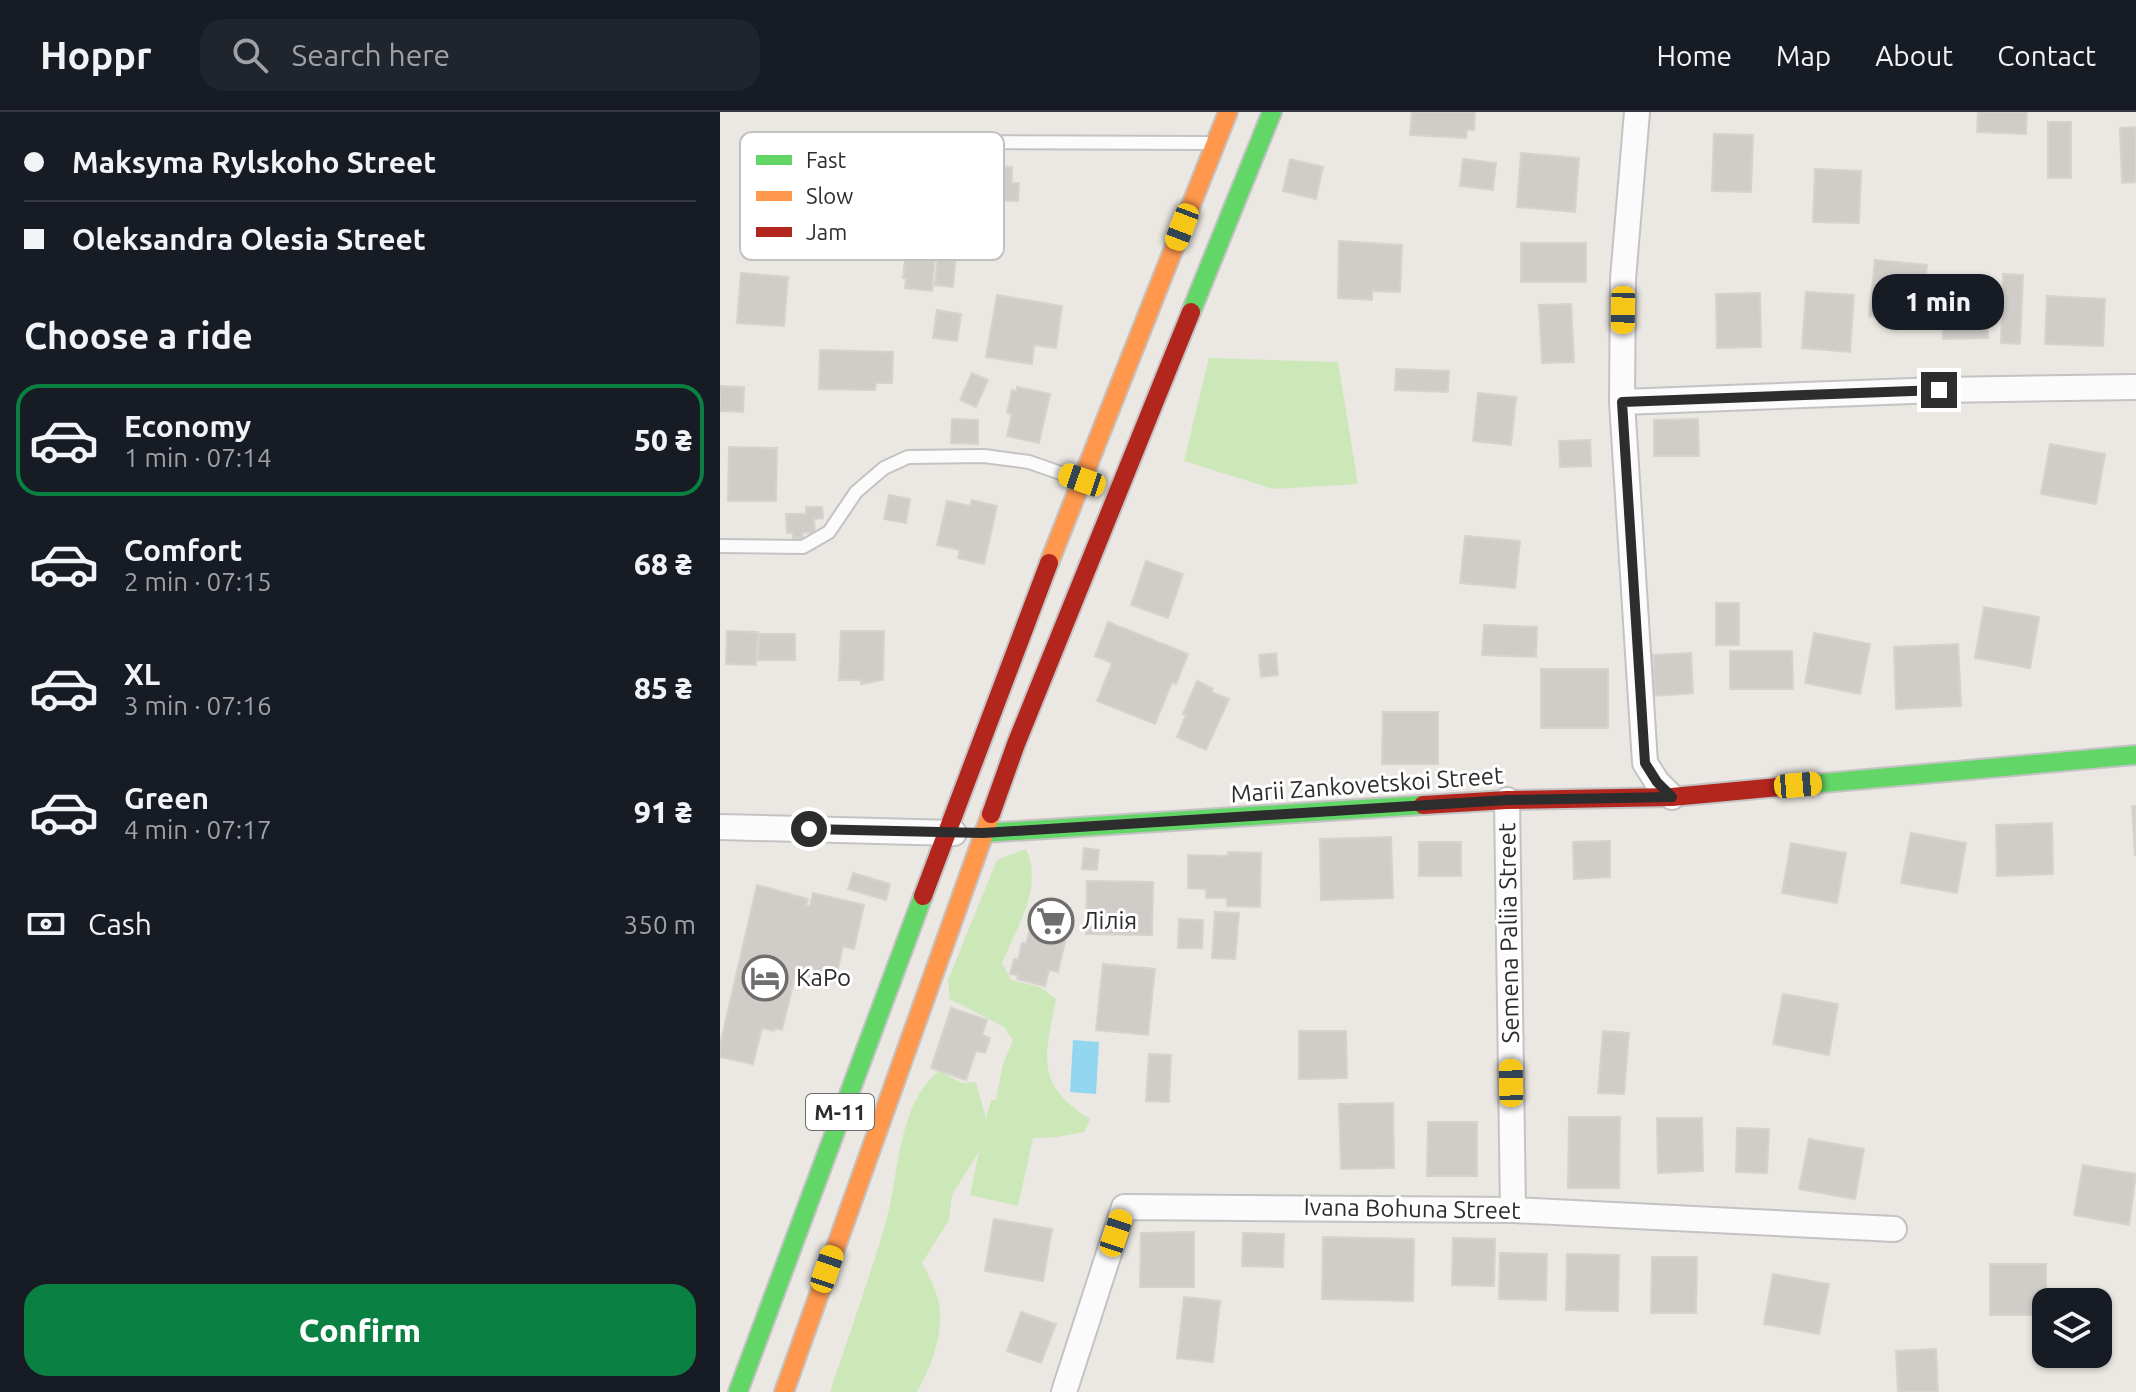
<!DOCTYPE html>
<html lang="en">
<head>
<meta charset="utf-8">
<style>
	:root { --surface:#171b24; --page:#20242c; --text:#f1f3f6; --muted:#9ea1a6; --line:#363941; --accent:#0b8043 }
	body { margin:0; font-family:Ubuntu,sans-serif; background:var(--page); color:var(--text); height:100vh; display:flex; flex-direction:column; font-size:30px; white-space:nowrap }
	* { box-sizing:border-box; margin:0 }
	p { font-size:26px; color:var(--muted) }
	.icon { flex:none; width:44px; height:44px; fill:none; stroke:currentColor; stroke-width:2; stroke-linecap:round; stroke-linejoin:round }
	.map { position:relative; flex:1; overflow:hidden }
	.side { display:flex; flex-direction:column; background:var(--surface); width:720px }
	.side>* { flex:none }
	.top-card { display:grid; align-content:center; height:176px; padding:0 24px; background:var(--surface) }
	.tools { position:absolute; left:1312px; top:1176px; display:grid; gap:16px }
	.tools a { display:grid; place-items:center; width:80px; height:80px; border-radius:16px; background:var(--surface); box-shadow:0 2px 6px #0004; font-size:40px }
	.end { position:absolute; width:36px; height:36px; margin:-18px; border:10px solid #2d2d2d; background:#fff; box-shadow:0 0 0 4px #fff }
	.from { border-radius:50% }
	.bubble { position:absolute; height:56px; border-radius:24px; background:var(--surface); box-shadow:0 2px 6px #0004; font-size:26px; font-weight:800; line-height:56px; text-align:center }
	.car { position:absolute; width:24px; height:48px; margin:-24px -12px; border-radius:10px; box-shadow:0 0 6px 2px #0007; background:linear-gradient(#f5c518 24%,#345 0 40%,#f5c518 0 76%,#345 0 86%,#f5c518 0) }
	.top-card b { display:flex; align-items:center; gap:28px; height:76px; font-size:30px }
	.top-card b+b { border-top:2px solid var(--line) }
	.top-card i { width:20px; height:20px; background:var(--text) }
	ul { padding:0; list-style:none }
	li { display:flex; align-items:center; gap:24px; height:112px; margin:0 16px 12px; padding:0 8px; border:4px solid transparent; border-radius:24px }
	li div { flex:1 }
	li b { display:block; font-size:30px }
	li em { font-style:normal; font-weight:800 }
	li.selected { border-color:var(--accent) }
	li>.icon { width:72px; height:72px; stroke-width:1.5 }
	h2 { padding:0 24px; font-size:36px; line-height:96px }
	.pay { display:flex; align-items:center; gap:20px; height:88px; padding:0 24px; font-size:30px }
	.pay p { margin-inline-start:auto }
	.primary-button { display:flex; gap:16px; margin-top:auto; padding:16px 24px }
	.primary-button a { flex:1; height:92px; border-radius:24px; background:var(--accent); color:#fff; font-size:32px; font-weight:800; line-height:92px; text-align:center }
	header { display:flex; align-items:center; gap:48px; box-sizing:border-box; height:112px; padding:0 40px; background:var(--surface); border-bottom:2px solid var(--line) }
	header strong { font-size:38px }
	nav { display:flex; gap:44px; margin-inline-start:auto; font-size:28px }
	.search { width:560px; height:72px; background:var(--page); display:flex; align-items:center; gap:20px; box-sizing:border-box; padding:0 28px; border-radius:24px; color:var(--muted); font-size:30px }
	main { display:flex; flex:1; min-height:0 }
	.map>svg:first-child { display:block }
</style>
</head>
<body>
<header>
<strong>Hoppr</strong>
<div class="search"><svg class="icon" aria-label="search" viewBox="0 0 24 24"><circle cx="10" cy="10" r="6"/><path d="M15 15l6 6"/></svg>Search here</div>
<nav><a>Home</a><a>Map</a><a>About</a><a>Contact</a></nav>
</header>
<main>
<section class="side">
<div class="top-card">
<b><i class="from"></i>Maksyma Rylskoho Street</b>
<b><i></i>Oleksandra Olesia Street</b>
</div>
<h2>Choose a ride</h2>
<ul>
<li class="selected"><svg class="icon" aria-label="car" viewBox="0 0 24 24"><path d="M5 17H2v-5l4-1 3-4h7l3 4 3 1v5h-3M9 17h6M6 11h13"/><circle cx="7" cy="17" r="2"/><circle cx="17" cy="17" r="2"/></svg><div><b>Economy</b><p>1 min · 07:14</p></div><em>50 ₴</em></li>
<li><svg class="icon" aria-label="car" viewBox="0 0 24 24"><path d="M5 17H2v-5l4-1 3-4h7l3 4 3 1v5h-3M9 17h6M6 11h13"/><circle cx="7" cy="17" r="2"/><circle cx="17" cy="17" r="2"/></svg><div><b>Comfort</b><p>2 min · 07:15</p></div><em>68 ₴</em></li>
<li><svg class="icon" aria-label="car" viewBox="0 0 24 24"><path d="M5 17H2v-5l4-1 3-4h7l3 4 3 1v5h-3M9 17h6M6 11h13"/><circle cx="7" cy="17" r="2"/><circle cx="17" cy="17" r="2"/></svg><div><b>XL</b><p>3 min · 07:16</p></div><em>85 ₴</em></li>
<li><svg class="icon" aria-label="car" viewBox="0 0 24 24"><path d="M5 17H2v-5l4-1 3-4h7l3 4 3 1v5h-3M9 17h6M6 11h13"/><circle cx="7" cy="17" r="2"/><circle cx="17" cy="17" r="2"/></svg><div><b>Green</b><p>4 min · 07:17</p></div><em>91 ₴</em></li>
</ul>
<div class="pay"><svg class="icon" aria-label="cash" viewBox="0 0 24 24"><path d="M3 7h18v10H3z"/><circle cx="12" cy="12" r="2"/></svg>Cash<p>350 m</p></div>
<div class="primary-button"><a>Confirm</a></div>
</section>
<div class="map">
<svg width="1416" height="1280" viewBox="0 0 1416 1280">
	<rect width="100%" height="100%" fill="#ebe7e2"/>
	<path fill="#cce8b9" d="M489 246 618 250 638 372 554 377 464 349Z
		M306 737C324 774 296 817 282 851L291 868 320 875 336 887C325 944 314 972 370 1007L364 1020 337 1025 313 1026 298 1094 250 1083 259 1039 232 1083 229 1108 202 1151C210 1166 219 1182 220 1200 222 1226 210 1257 197 1280H110C128 1226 147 1172 164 1117 180 1067 175 995 219 959L242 971 256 970 266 1007 271 988H276L283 952 293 928 284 915 230 887 228 868 277 748Z"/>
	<path fill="#93d6ef" d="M353 928 379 930 376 982 350 980Z"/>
	<path fill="#d0cdc9" stroke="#d6d3ce" stroke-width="2" d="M692 0H755L754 18H747L746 26 690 23Z
		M1258 0H1307L1306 22 1257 20Z
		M1328 10H1351V66H1328Z
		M1416 15V70L1402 71 1400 16Z
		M994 22 1033 23 1031 80 992 79Z
		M801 41 859 46 855 100 797 95Z
		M570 47 603 55 596 87 563 79Z
		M743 47 776 51 773 78 740 74Z
		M262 54 292 55V71H299L298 89 261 88Z
		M1095 57 1141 59 1139 111 1093 110Z
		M187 128 216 131 212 179 185 176 186 166H183Z
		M619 129 682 133 680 180 652 179V188L618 186Z
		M801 131H866V170H801Z
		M218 142 236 143 233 175 215 173Z
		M1155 148 1207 153 1201 209 1149 204Z
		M21 161 68 165 64 214 17 211Z
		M1283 162 1303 163 1300 232 1281 231Z
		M1086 180 1134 183 1130 240 1082 236Z
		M1040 181 1041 235 997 236 996 182Z
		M277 183 342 194 336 236 314 233 312 252 266 245Z
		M1327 184 1385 187 1383 234 1325 232Z
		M1268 187V226L1223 227 1222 189Z
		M851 192 854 250 822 251 819 193Z
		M217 198 241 202 237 229 213 226Z
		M100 238 173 240 172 271H156L155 278 99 277Z
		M676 257 729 259 728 280 675 278Z
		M252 261 268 268 256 295 240 288Z
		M0 274 24 275 23 300 0 299Z
		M297 275 330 282 319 331 287 324 292 302 287 301 292 278 297 279Z
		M758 281 796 285 791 333 753 329Z
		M232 307 258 308V332L231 331Z
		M978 307 979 344H934V308Z
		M870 328 871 354 840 355 839 329Z
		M1330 332 1385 342 1376 392 1321 382Z
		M9 335 57 336 56 389H8Z
		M169 383 190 387 186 411 164 407Z
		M252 388 277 394 264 452 238 446 240 438 217 433 227 389 250 394Z
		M86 395H102L103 406 94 407 95 420 82 421 83 426 73 427V421H67L66 402H86Z
		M745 424 800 429 795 476 740 471Z
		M426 449 463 462 448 506 411 493Z
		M996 491H1019V533H996Z
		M1264 495 1319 505 1310 556 1255 546Z
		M388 510 468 542 456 572 452 570 435 612 377 589 392 551 375 544Z
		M764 513 817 515 816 545 762 543Z
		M7 519 38 520 36 553 6 552Z
		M121 519H164L163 568 141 572V568H119Z
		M1094 521 1150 532 1140 582 1085 571Z
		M39 522H75V548H38Z
		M1238 532 1241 594 1176 597 1174 535Z
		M1010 539H1072L1073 577H1010Z
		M556 541 558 563 541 565 539 543Z
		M971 541 973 581 935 584 933 543Z
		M821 557H888V616H821Z
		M477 569 493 577 491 580 509 587 486 638 457 625 466 603 463 602Z
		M663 600H718V652H662Z
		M1412 694H1416V743H1415Z
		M1332 711 1333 762 1277 764 1276 713Z
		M1191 721 1246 731 1237 781 1181 771Z
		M671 725 673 786 601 788 600 727Z
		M890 729V765L854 767 853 730Z
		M699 730H741V764H699Z
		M1071 731 1126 741 1117 791 1062 781Z
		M364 736 379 738 377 758 362 757Z
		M508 740 541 741 540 795 507 794V786H486V777L468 776V743L508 744Z
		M133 761 170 772 166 788 128 777Z
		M367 769 433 770 432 823 366 822Z
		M37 773 88 787 86 793 90 794 93 781 144 793 134 837 123 834 115 870 76 861 62 918 55 916 54 919 42 916 33 952 0 945V933Z
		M314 799 350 808 338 860 329 858 325 874 297 867 298 863 290 862 294 847 298 848 302 831 306 832Z
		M495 800 519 801 515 847 492 846Z
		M459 807 483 808 482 836H458Z
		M383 852 435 857 428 923 376 918Z
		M1063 882 1118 892 1109 943 1053 932Z
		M231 896 267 908 262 923 270 926 265 941 256 939 246 968 211 956Z
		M579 919H626L627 966 579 967Z
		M883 919 909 921 904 982 878 981Z
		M429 942 451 943 449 990 426 989Z
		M673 991 674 1056 621 1057 619 992Z
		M849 1005H900L899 1076H848Z
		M937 1006H982L983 1059 938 1061Z
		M708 1010H757V1064H707Z
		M1017 1016 1049 1017 1047 1061 1016 1060Z
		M1089 1027 1144 1037 1135 1087 1079 1077Z
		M1363 1053 1416 1062 1409 1113 1354 1103Z
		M274 1107 332 1117 323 1169 265 1159Z
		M474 1120V1175H420L421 1121Z
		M523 1121 564 1122 563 1155 522 1154Z
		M603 1125 694 1127 693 1189 602 1187Z
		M733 1126 775 1127 774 1174 732 1173Z
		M780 1141 827 1142 826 1188 779 1187Z
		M847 1142 899 1143 898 1199 846 1198Z
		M932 1145H977L976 1201H931Z
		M1270 1152H1326V1203H1270Z
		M1053 1162 1109 1172 1099 1222 1044 1212Z
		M464 1185 500 1189 493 1250 457 1246Z
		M301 1200 336 1212 321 1251 287 1239Z
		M1216 1237 1218 1280H1178L1176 1239Z"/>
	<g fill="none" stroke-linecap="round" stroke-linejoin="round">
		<g stroke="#c4c3c3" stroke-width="16">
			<path id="lane" d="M209 30 486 31
				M0 434 83 435 109 420 136 380 164 356 188 345 264 344 309 350 355 366"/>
		</g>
		<g stroke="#c4c3c3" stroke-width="28">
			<path id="street" d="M917 0 903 167 902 290 925 651 937 670 952 685
				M902 290 1219 278 1416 275
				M787 688 793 1098
				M0 715 234 721
				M344 1280 404 1095 793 1098 1174 1117"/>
		</g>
		<g stroke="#c4c3c3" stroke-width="22">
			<path id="fast" d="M471 200 552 0
				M1080 673 1416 643
				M263 721 703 693
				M18 1280 203 784"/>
		</g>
		<g stroke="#c4c3c3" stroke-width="22">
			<path id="slow" d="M329 451 508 0
				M64 1280 271 702"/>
		</g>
		<g stroke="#c4c3c3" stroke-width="22">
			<path id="jam" d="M703 693 787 688 952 685 1080 673
				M271 702 296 632 471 200
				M203 784 329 451"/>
		</g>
		<use href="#lane" stroke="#fcfbfb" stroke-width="12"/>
		<use href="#street" stroke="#fcfbfb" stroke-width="24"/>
		<use href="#fast" stroke="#63d668" stroke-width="18"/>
		<use href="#slow" stroke="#ff974d" stroke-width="18"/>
		<use href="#jam" stroke="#b3261e" stroke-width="18"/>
	</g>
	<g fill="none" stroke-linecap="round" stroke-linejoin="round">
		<path stroke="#2d2d2d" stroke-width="10" d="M89 717 263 721 787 688 952 685 937 670 925 651 902 290 1219 278"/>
	</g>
	<defs>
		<g id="supermarket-ring" transform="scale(2.3)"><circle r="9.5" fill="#fff" stroke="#706e6c" stroke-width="1.5"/><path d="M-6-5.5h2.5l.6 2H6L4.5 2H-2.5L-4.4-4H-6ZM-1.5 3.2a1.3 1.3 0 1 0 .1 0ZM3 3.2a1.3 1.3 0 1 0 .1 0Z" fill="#706e6c"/></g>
		<g id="hotel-ring" transform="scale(2.3)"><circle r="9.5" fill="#fff" stroke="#706e6c" stroke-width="1.5"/><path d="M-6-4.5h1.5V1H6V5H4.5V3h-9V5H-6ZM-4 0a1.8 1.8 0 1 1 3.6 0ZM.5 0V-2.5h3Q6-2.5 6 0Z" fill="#706e6c"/></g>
	</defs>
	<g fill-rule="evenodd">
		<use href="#supermarket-ring" x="331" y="809"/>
		<use href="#hotel-ring" x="45" y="866"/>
	</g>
	<g text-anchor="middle" stroke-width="6" stroke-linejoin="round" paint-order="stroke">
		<rect fill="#fff" stroke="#6c6c6c" stroke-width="2" x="86" y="982" width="68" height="36" rx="6"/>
		<g font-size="22" font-weight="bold" fill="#2d2d2d">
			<text x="120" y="1008">М-11</text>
		</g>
		<g font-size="24" fill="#2d2d2d" stroke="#fff">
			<text transform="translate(647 673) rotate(-4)" y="8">Marii Zankovetskoi Street</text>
			<text transform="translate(789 821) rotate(-91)" y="8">Semena Paliia Street</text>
			<text transform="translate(692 1097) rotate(1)" y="8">Ivana Bohuna Street</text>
		</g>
		<g font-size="24" fill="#2d2d2d" stroke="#fff" text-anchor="start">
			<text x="362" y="817">Лілія</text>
			<text x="76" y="874">КаРо</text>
		</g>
	</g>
	<rect x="20" y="20" width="264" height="128" rx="12" fill="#fff" stroke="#c0c0c0" stroke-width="2"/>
	<rect x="36" y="43" width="36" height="10" fill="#63d668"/>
	<rect x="36" y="79" width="36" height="10" fill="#ff974d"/>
	<rect x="36" y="115" width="36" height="10" fill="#b3261e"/>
	<g font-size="22" fill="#2d2d2d">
		<text x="86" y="56">Fast</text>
		<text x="86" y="92">Slow</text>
		<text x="86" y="128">Jam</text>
	</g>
</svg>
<div class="tools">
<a><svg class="icon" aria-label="layers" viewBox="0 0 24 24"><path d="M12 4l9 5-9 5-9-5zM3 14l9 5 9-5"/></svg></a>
</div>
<i class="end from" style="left:89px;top:717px"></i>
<i class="end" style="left:1219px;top:278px"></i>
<div class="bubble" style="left:1152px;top:162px;width:132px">1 min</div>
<i class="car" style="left:462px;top:115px;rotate:201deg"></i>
<i class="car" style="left:903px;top:198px;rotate:181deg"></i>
<i class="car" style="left:362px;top:368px;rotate:289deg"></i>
<i class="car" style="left:1078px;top:673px;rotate:85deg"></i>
<i class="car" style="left:791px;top:971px;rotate:359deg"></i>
<i class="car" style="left:396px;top:1121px;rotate:18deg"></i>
<i class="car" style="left:107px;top:1157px;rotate:19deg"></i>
</div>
</main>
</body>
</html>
